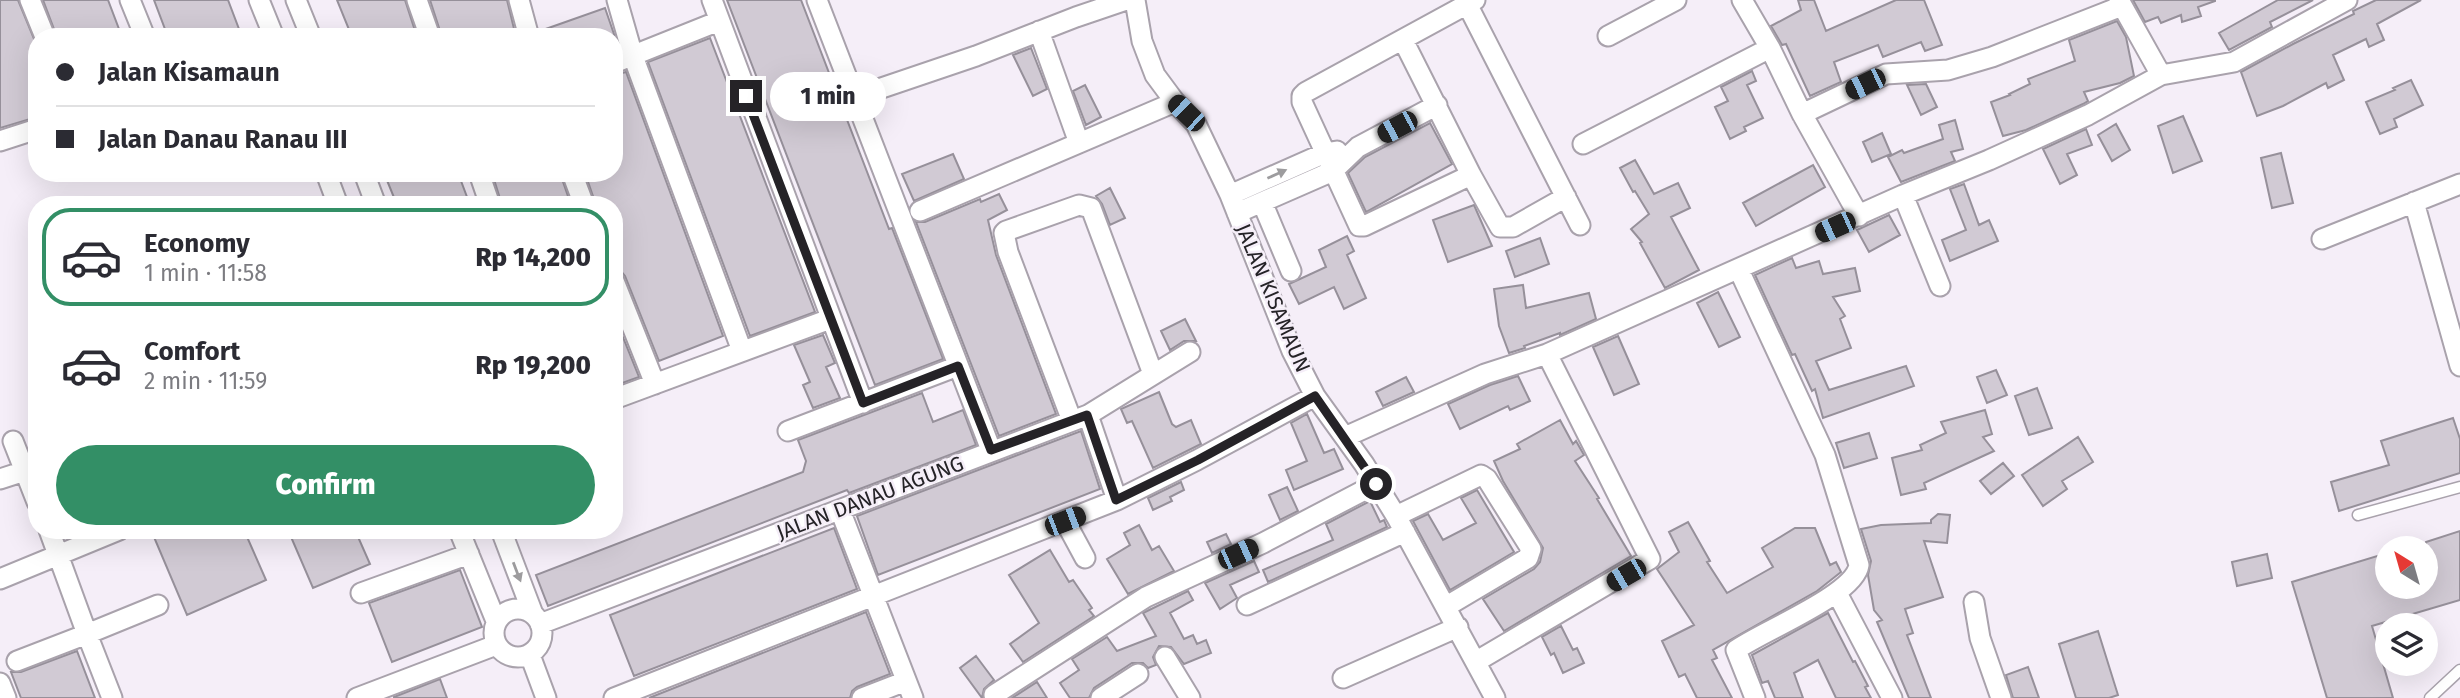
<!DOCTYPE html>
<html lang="en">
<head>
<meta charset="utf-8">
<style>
	:root { --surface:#fff; --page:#f2f2f3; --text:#2b2b33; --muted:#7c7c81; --line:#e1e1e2; --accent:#338f66 }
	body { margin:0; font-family:"Fira Sans",sans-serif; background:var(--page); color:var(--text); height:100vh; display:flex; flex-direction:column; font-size:26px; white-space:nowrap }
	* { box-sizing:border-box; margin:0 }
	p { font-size:23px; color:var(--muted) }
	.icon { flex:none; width:38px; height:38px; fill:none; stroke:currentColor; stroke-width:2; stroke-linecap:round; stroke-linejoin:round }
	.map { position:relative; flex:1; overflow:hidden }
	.sheet { position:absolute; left:28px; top:196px; width:595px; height:343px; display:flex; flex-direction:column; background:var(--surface); border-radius:28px; box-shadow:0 7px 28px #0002 }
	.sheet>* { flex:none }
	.top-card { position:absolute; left:28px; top:28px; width:595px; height:154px; border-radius:28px; box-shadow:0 7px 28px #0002; display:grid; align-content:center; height:154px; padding:0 28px; background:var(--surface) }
	.needle { width:46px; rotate:323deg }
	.fabs { position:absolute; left:2375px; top:536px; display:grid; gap:14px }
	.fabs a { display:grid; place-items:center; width:63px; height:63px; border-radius:50%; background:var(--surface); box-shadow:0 7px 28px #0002; font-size:35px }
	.end { position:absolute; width:32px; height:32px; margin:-16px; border:9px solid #252327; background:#fff; box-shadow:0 0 0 4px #fff }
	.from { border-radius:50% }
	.bubble { position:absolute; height:49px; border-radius:24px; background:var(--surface); box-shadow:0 7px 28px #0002; font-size:23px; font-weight:800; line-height:49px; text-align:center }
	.car { position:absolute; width:21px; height:42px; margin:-21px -10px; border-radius:9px; box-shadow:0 0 5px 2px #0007; background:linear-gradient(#222 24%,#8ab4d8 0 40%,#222 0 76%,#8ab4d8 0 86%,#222 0) }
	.top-card b { display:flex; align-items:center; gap:24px; height:66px; font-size:26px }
	.top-card b+b { border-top:2px solid var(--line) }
	.top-card i { width:18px; height:18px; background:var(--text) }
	ul { padding:12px 0 0; list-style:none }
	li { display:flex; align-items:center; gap:21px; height:98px; margin:0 14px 10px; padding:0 14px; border:4px solid transparent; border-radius:28px }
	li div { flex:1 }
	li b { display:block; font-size:26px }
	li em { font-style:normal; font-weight:800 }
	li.active { border-color:var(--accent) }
	li>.icon { width:63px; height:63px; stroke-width:1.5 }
	.button { display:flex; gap:14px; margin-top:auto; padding:14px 28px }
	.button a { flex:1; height:80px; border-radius:42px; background:var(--accent); color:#fff; font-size:28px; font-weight:800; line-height:80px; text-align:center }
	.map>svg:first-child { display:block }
</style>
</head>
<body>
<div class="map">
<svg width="2460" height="698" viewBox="0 0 2460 698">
	<rect width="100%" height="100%" fill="#f5eef8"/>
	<path fill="#d1cad4" stroke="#96909a" stroke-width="2" d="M0 0H18L37 46V117L0 128Z
		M43 0H108L122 37H57Z
		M154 0H228L242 37H168Z
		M337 0H405L417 37H352Z
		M430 0H507L516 37H442Z
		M727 0H801L889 229 892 228 943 359 875 385Z
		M1798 0H1814L1826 31 1896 0H1924L1942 45 1925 51 1921 42 1883 57 1878 45 1834 62 1841 82 1810 96 1786 44 1782 45 1771 26 1801 10Z
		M2133 0H2215V1L2198 7 2201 16 2182 22 2181 15 2161 23 2158 17 2145 22Z
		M2278 0H2313L2270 22 2272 27 2229 50 2219 33Z
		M2376 0H2421L2377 24 2384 40 2369 47 2366 39 2333 55 2344 80 2328 88 2326 83 2283 106 2257 116 2241 72 2293 44 2354 14 2353 11Z
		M605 8 615 37H541L540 31Z
		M2117 21 2126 37 2134 76 2120 83 2084 92 2088 101 2083 104 2026 130 2003 136 1991 102 2010 95 2009 94 2030 84 2028 79 2075 61 2069 40Z
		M710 38 815 312 750 336 648 62Z
		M1031 48 1047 89 1033 96 1013 55Z
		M1752 71 1756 81 1747 85 1763 118 1744 127 1746 131 1730 139 1715 107 1728 101 1721 87Z
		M626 72 723 336 659 361 625 276 621 271 614 269V205H596L585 173H614V75Z
		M2411 80 2423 105 2394 119 2397 127 2380 134 2366 102 2395 90 2393 88Z
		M1926 84 1937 107 1921 115 1907 85Z
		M1085 85 1101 117 1086 125 1073 91Z
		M2183 116 2202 161 2173 173 2158 126Z
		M1955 120 1963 149 1951 152 1955 161 1901 182 1888 157 1902 150 1904 153 1943 139 1939 125Z
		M1430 123 1452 164 1366 212 1348 173 1365 157Z
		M2116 124 2130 150 2112 161 2098 135Z
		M2086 129 2092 145 2067 154 2077 175 2060 184 2043 149Z
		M1882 133 1891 154 1872 162 1863 142Z
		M2281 153 2293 203 2272 208 2261 158Z
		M953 154 964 179 914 201 902 174Z
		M1635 160 1654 194 1678 183 1690 208 1671 217 1699 270 1665 288 1640 243 1642 242 1631 229 1649 214 1635 191 1633 192 1620 168Z
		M1813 165 1825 187 1756 226 1743 203Z
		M384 173H458L470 205H397Z
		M492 173H560L571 205H502Z
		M1964 184 1979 225 1989 220 1998 241 1950 261 1942 240 1966 230 1950 189Z
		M1110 188 1125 218 1110 225 1102 204 1096 196Z
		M999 194 1007 210 988 220 996 255 1056 414 999 436 916 222H925L980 199 981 202Z
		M1474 205 1492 246 1448 262 1433 220Z
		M1889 215 1900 235 1869 252 1857 230Z
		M1347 236 1354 251 1347 255 1366 298 1344 309 1334 287 1299 304 1289 284 1326 267 1319 250Z
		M1540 238 1549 264 1515 277 1506 251Z
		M1792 258 1796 268 1819 261 1823 274 1855 268 1860 291 1833 297 1845 316 1840 319 1851 348 1816 361 1829 390 1906 366 1914 386 1823 418 1815 389 1812 391 1795 354 1792 355 1755 275Z
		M1523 285 1526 308 1589 293 1596 319 1560 335V333L1524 346 1525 348 1509 353 1499 326 1494 289Z
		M1718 292 1740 337 1719 347 1697 303Z
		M614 315 639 377 614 386Z
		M1185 319 1196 341H1184L1170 350 1161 331Z
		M823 335 835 363 826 367 840 398 813 408 803 385 810 382 794 345Z
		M1618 336 1639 384 1614 395 1593 347Z
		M1996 370 2007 395 1987 403 1977 377Z
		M1518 376 1530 401 1510 410 1508 406 1460 429 1448 404 1490 385Z
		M1406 377 1414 392 1383 406 1376 392Z
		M2037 388 2052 428 2029 435 2015 396Z
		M1159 392 1172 424 1176 427 1191 420 1201 444 1153 468 1132 421 1127 423 1121 409Z
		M922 393 933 422 963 410 976 445 849 493 847 490 548 606 536 575 803 472 806 461 798 440Z
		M1985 410 1992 434 1983 437 1994 451 1924 483 1926 489 1901 495 1892 458 1922 450 1920 445 1946 433 1941 422Z
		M1307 414 1324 453 1334 449 1343 469 1294 490 1286 470 1307 461 1291 423Z
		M2453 418 2460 439V473L2339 511 2331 482 2389 465 2381 441Z
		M1560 420 1573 444 1576 441 1584 455 1575 461 1599 498 1597 499 1631 556 1504 631 1483 599 1534 569 1540 562 1543 548 1503 481 1494 461 1520 449 1517 444Z
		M1081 431 1100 489 878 575 857 516Z
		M1869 433 1877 458 1844 468 1836 443Z
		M2078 437 2093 462 2062 481 2067 489 2043 506 2022 475Z
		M2003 463 2014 476 1991 494 1980 481Z
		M1181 482 1184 490 1170 497 1172 501 1153 510 1148 498Z
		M1287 487 1298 511 1280 520 1269 495Z
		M1477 490 1514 552 1450 590 1413 521 1428 514 1443 540 1476 523 1461 498Z
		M1370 501 1380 522 1384 520 1387 527 1268 582 1263 570 1333 540 1326 524Z
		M1938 514 1950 515 1947 543 1924 541 1943 597 1905 609 1913 633 1907 635 1931 698H1909L1877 622 1882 620 1874 610 1868 575 1871 561 1861 529 1881 525 1931 523V520Z
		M1688 522 1710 561 1707 562 1727 593 1773 567 1762 548 1795 528H1815L1830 565 1836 562 1841 572 1817 591 1713 650 1717 658 1712 660 1732 698H1697L1685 674 1679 677 1662 641 1694 625 1657 569 1679 552 1669 532Z
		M1139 525 1152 550 1159 546 1174 571 1128 594 1107 559 1130 545 1124 533Z
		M834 528 857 589 634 676 610 615Z
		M151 530H244L266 580 187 615Z
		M288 530H355L370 564 313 588Z
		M2460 531V600L2372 626 2393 698H2327L2292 582 2387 553V586H2426V542Z
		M1226 534 1231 544 1212 553 1207 542Z
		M1050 550 1069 582 1073 580 1092 608 1089 610 1094 616 1023 662 1010 644 1039 623 1009 575Z
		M2267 554 2272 578 2237 586 2232 562Z
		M1254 561 1259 572 1230 585 1237 598 1220 609 1205 583Z
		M460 570 482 627 392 662 369 603Z
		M1188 591 1193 600 1170 613 1184 639 1193 635 1197 644 1206 640 1211 653 1184 664 1171 647 1159 646 1153 657 1156 665 1148 668 1143 663H1132L1094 688 1089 698H1070L1060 683 1079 670 1072 659 1107 637 1117 651 1156 636 1143 613Z
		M866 612 890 674 857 687 852 691 850 698H649Z
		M1828 613 1853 662 1855 661 1868 686 1865 687 1871 698H1836L1818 660 1794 673 1803 698H1775L1768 681 1762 683 1752 655Z
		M1561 626 1573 650 1577 648 1584 663 1563 673 1554 653 1551 655 1542 637Z
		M2098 631 2118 695 2109 698H2076L2059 644Z
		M77 651 95 698H21L11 672H21Z
		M976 656 994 680 984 689 982 698 960 668Z
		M2028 667 2039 698H2013L2006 675Z
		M440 679 447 698H394V697Z
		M1037 682 1047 698H1012Z"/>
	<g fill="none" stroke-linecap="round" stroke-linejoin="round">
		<g stroke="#a9a2ac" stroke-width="13">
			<path id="lane" d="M2358 515 2460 487
				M2430 698 2460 670"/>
		</g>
		<g stroke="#a9a2ac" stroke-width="23">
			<path id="street" d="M30 0 45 37
				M130 0 145 37
				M259 0 274 37
				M296 0 311 37
				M417 0 430 37
				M519 0 529 37
				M617 0 633 56 742 351
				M712 0 863 403
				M817 0 991 450
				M1135 0 1142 41 1155 75 1175 102 1196 124 1230 195 1292 351 1315 396 1364 464 1396 516 1495 698
				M1742 0 1770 48 1802 114 1859 216
				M2119 0 2161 75
				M1467 4 1580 225
				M1039 31 1079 143
				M1608 36 1676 0
				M1403 40 1471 175 1500 227H1513L1566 197
				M614 63 719 21
				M855 97 976 56 1076 17 1126 0
				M1802 114 1886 74 1948 70 1992 57 2122 6
				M0 141 37 129
				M1583 144 1770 48
				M326 173 338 205
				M364 173 376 205
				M479 173 490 205
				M572 173 584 205
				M1471 175 1364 226H1359L1302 102V96L1306 92 1475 0
				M1230 195 1325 153 1337 151
				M1903 195 1940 286
				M1262 202 1291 271
				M2414 202 2460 366
				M920 211 1175 102
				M1237 213 1333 171 1358 147 1437 105
				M2322 239 2460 184
				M1739 270 1825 455 1859 565C1855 595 1762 631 1736 650L1755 698
				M614 281 655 384
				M614 399 830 319
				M1088 415 1117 500
				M1072 421 1008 252 1004 233 1006 231 1079 205 1091 208 1153 374
				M788 431 958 366
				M1345 437 1485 374 1547 354 1903 195 1989 160 2088 115 2161 75 2234 62 2347 0
				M13 441 37 502
				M0 479 37 467
				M840 510 913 698
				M1396 516 1481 475 1487 479 1531 549 1528 558 1447 606
				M1065 521 1085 558
				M459 530 496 621
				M501 530 533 614
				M0 579 119 530
				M361 593 469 554
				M1837 593 1892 698
				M1974 602 1980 638 2001 698
				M1247 605 1405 532
				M494 633a24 24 0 1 1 48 0a24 24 0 1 1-48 0Z
				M540 624 1088 415 1190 352
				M530 655 546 698
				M1165 657 1190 698
				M17 661 87 634 49 530
				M1477 661 1650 559 1547 354
				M1343 678 1458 627
				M0 683 6 698
				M994 695 1146 597 1263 543 1376 484
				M112 698 87 634 158 605
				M357 698 496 645
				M614 698 1117 500 1197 460 1315 396
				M862 698 906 681
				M1101 698 1138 674"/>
		</g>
		<use href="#lane" stroke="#fff" stroke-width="10"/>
		<use href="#street" stroke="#fff" stroke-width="19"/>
	</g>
	<defs><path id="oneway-solid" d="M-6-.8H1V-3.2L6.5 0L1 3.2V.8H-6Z" transform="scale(1.75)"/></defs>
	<g fill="#9d9c9e">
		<use href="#oneway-solid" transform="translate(1277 174) rotate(-24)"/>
		<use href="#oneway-solid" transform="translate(517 572) rotate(69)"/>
	</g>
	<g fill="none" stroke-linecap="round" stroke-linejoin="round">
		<path stroke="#252327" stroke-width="9" d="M746 96 863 403 958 366 991 450 1087 415 1116 500 1198 460 1315 396 1376 484"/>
	</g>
	<g text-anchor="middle" stroke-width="5" stroke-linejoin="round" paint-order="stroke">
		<g font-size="21" fill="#252327" stroke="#f5eef8">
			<text transform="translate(1273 298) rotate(67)" y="7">JALAN KISAMAUN</text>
			<text transform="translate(870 498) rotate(-21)" y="7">JALAN DANAU AGUNG</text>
		</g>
	</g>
</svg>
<div class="fabs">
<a><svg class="needle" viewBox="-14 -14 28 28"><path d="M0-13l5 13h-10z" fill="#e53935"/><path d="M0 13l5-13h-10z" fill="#7c7c81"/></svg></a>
<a><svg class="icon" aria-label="layers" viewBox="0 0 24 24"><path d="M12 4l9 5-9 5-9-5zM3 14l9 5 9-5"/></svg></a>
</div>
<i class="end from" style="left:1376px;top:484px"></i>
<i class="end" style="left:746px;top:96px"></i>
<div class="bubble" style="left:770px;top:72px;width:116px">1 min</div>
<i class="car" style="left:1865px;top:84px;rotate:244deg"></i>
<i class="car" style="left:1186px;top:113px;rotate:314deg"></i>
<i class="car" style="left:1397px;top:127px;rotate:242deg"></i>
<i class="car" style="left:1835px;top:227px;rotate:246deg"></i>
<i class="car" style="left:1065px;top:521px;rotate:69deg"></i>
<i class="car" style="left:1238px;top:554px;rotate:66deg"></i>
<i class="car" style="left:1626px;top:575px;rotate:240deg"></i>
<div class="top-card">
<b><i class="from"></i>Jalan Kisamaun</b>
<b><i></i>Jalan Danau Ranau III</b>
</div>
<section class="sheet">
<ul>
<li class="active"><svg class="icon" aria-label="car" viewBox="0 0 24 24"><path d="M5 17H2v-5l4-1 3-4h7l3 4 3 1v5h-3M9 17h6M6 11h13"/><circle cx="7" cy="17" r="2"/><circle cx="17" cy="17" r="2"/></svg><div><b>Economy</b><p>1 min · 11:58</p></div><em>Rp 14,200</em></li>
<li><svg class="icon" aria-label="car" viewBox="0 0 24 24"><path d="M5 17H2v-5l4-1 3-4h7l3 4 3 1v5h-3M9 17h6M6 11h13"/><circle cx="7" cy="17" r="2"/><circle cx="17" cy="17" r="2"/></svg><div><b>Comfort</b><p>2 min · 11:59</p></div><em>Rp 19,200</em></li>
</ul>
<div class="button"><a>Confirm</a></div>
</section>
</div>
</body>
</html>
